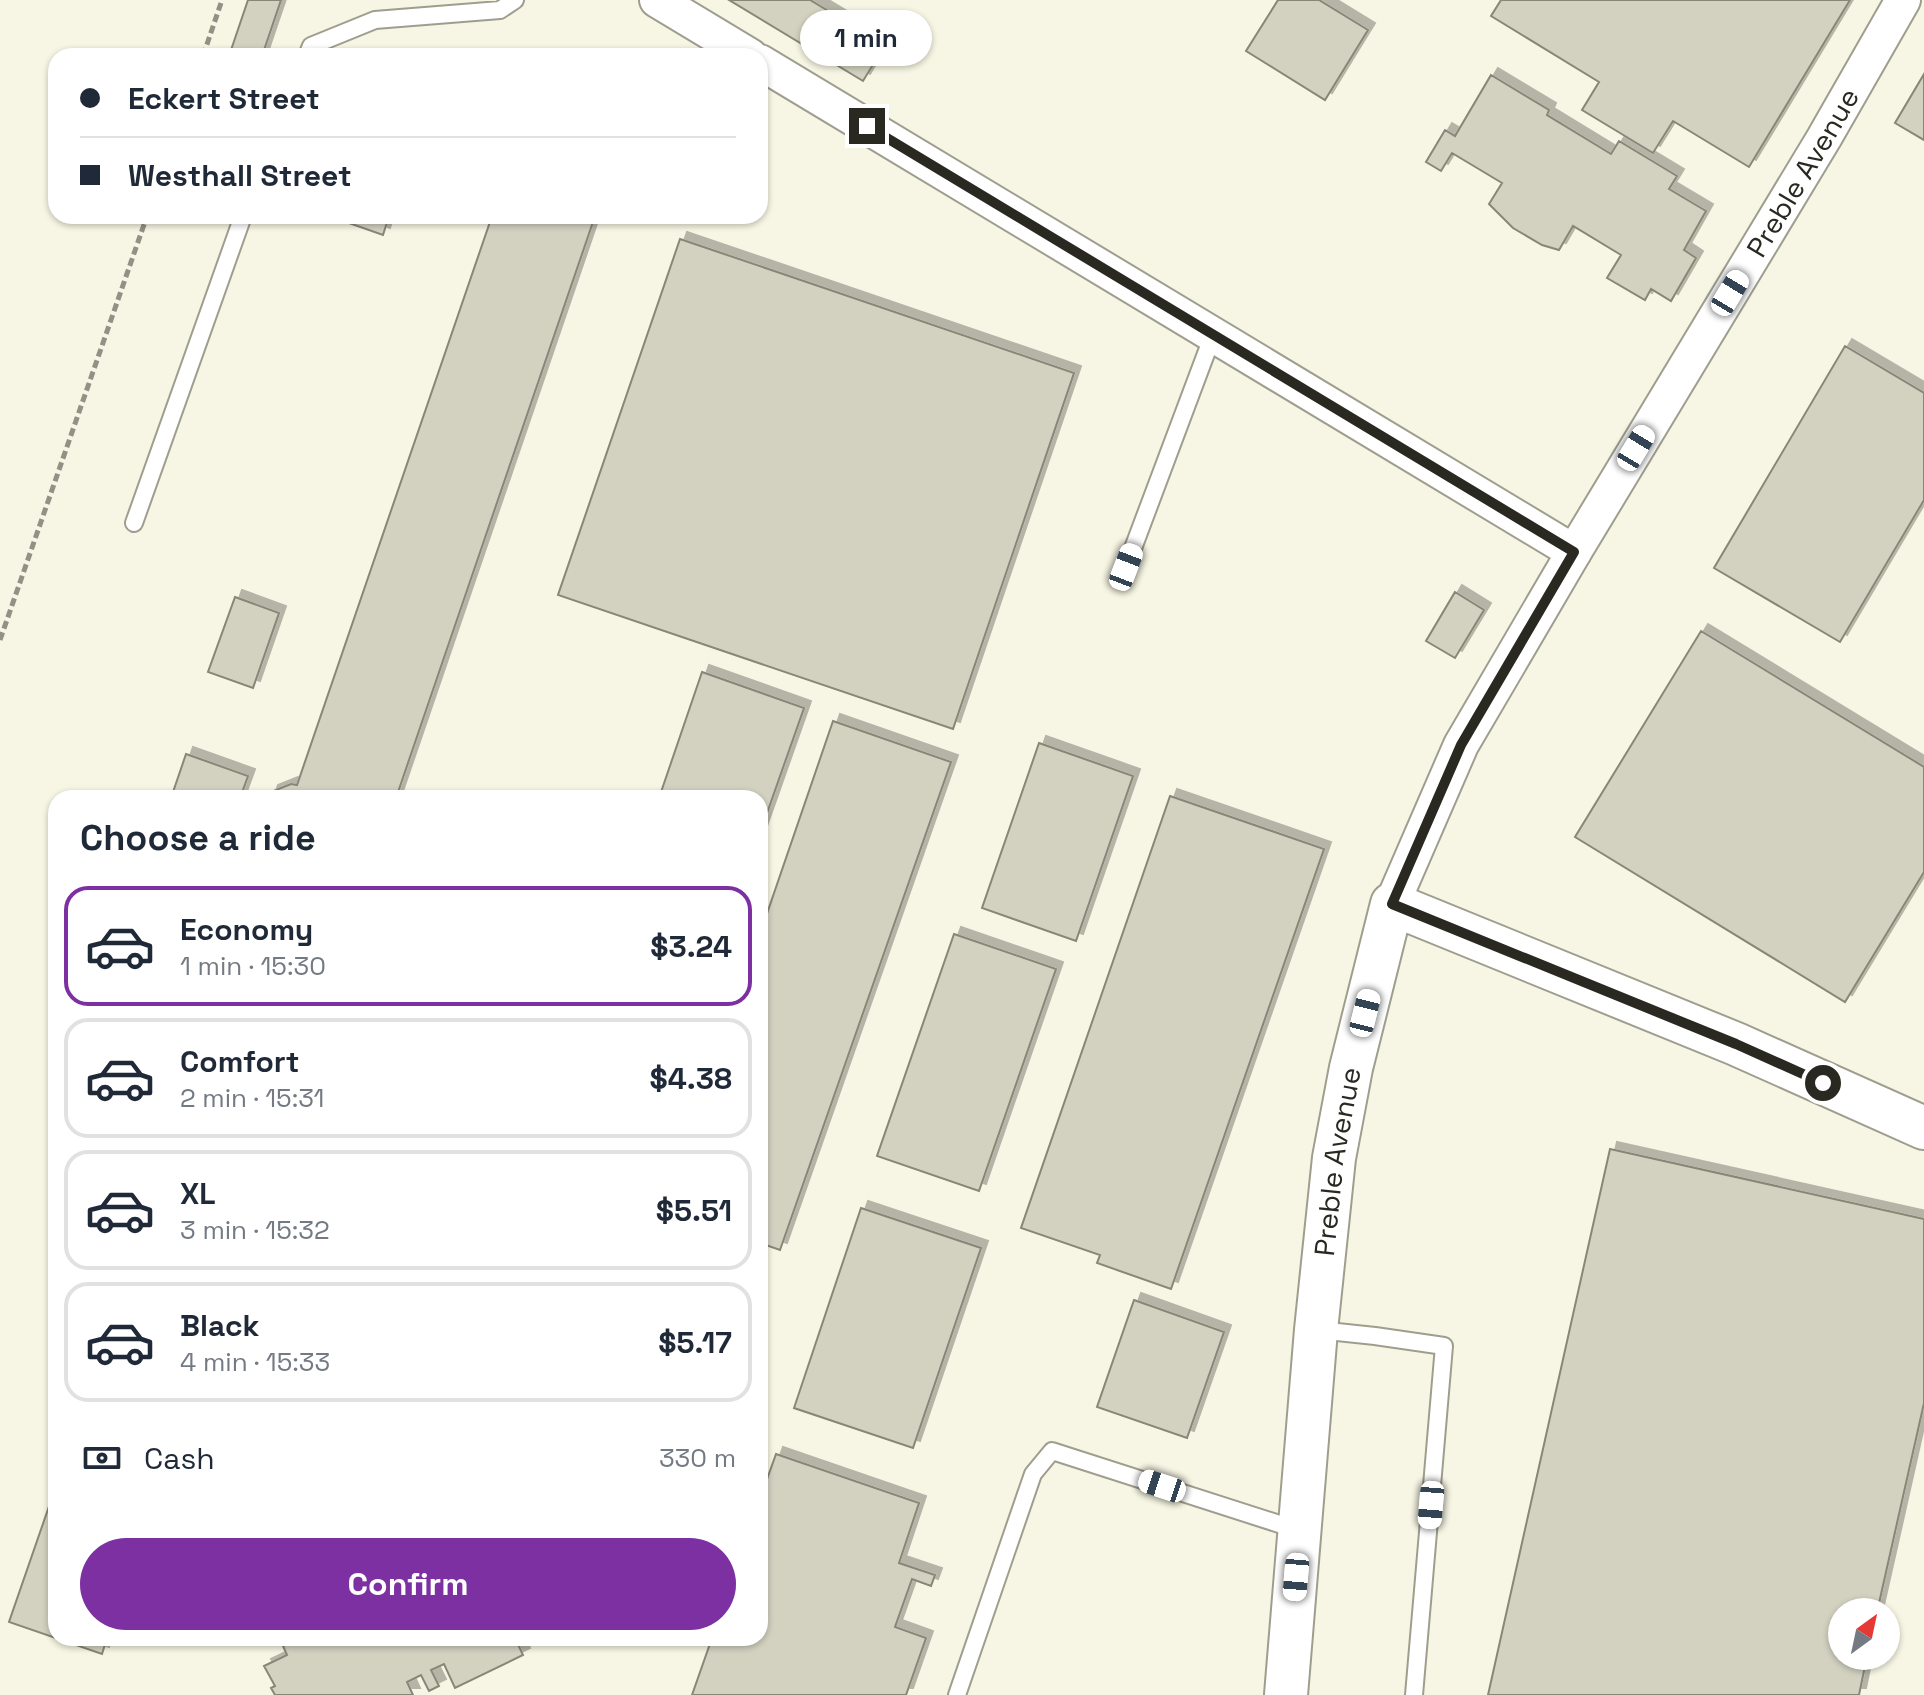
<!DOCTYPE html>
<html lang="en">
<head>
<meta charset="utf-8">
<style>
	:root { --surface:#fff; --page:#f2f2f3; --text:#1f2937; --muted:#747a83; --line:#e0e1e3; --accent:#7d30a1 }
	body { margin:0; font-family:"Space Grotesk",sans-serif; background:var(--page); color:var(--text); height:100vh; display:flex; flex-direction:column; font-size:30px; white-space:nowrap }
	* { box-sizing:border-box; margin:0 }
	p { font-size:26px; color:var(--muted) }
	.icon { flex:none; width:44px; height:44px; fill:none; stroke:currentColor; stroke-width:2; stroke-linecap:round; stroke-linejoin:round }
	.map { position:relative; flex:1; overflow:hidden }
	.drawer { position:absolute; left:48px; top:790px; width:720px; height:856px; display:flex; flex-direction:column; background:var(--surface); border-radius:24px; box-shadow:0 2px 6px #0004 }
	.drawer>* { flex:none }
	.hud { position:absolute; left:48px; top:48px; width:720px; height:176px; border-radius:24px; box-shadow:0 2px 6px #0004; display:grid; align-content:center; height:176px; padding:0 32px; background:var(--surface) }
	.needle { width:52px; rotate:33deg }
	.tools { position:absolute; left:1828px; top:1598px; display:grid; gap:16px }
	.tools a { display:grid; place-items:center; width:72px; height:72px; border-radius:50%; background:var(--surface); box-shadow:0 2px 6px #0004; font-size:40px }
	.end { position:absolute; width:36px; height:36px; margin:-18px; border:10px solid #292922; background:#fff; box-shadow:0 0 0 4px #fff }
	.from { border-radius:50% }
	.bubble { position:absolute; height:56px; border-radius:28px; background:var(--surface); box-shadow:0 2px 6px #0004; font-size:26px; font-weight:600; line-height:56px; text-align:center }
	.car { position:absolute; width:24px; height:48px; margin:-24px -12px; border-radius:10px; box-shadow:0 0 6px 2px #0007; background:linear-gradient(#fff 24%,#345 0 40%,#fff 0 76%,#345 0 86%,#fff 0) }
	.hud b { display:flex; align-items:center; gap:28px; height:76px; font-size:30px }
	.hud b+b { border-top:2px solid var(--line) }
	.hud i { width:20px; height:20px; background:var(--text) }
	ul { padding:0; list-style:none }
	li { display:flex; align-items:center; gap:24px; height:120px; margin:0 16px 12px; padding:0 16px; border:4px solid var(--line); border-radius:24px }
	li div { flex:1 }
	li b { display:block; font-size:30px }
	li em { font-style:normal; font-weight:600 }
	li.current { border-color:var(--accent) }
	li>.icon { width:72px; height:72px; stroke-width:1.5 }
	h2 { padding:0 32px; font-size:36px; line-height:96px }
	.pay { display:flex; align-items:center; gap:20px; height:88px; padding:0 32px; font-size:30px }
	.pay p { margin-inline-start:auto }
	.cta { display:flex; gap:16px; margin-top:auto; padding:16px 32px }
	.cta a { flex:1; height:92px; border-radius:48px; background:var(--accent); color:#fff; font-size:32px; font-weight:600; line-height:92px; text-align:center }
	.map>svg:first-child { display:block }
</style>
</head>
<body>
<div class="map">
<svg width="1924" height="1695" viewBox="0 0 1924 1695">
	<defs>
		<filter id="shadow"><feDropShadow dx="7" dy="-7" stdDeviation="0" flood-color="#0004"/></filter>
	</defs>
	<rect width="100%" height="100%" fill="#f7f6e4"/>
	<path fill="#d3d2c1" stroke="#888777" stroke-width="2" filter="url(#shadow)" d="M248 0H281L262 56H229Z
		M729 0H810L885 45 863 81Z
		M1278 0H1319L1368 30 1325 100 1246 51Z
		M1501 0H1850L1749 167 1673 121 1653 153 1582 110 1599 82 1491 16Z
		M1924 74V140L1895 123Z
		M1491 75 1549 110 1547 115 1611 154 1619 141 1677 176 1669 189 1706 211 1684 250 1696 258 1671 301 1651 289 1645 300 1607 278 1621 255 1573 226 1559 250 1542 245 1513 228 1489 204 1502 183 1452 153 1441 171 1426 162 1445 130 1455 136Z
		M329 216H389L383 235Z
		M492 216H595L396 798H269L271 792 291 784 297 785Z
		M680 239 1074 373 953 729 558 595Z
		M1845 346 1924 393V500L1840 642 1714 568Z
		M1455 592 1484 610 1455 658 1426 641Z
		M235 597 279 613 253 688 208 672Z
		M1701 631 1924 767V872L1845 1002 1575 837Z
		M702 672 804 708 760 833V798H659Z
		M833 721 951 762 780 1250 760 1243V980L766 962 760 960V934Z
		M1039 743 1133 776 1076 941 982 908Z
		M186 754 248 776 240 798H171Z
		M1170 796 1324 849 1171 1289 1097 1263 1100 1255 1021 1228Z
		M954 934 1056 969 979 1191 877 1156Z
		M1610 1149 1924 1219V1403L1877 1612H1842V1656H1867L1859 1695H1488Z
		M861 1208 981 1248 913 1448 794 1408Z
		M1134 1300 1224 1332 1187 1438 1097 1407Z
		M776 1454 919 1503 899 1563 935 1575 931 1586 912 1579 895 1627 926 1638 906 1695H692L712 1638H760V1499Z
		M56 1486V1638H107L102 1654 9 1622Z
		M301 1638H515L523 1655 455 1688 444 1664 431 1670 439 1686 429 1691 421 1675 407 1682 413 1695H275L271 1688 275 1686 264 1666 287 1655 283 1646Z"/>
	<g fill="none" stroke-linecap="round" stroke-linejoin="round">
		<g stroke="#9f9e8e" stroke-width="20">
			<path id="service" d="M307 56 311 46 375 20 500 10 515 0
				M134 523 243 216
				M1126 567 1213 335
				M1318 1330 1375 1336 1444 1346 1414 1695
				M957 1695 1033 1474 1052 1451 1298 1530"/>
		</g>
		<g stroke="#9f9e8e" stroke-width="38">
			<g id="minor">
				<path d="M657 0 750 56"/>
				<path d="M760 62 1574 552"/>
				<path id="s1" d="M1392 904 1461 745 1574 552 1824 138 1903 0"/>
			</g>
		</g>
		<g stroke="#9f9e8e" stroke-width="46">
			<g id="tertiary">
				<path id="s2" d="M1286 1695 1316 1330 1334 1158 1351 1068 1392 904 1736 1044 1924 1128"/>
			</g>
		</g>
		<path stroke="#929185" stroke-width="5" stroke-dasharray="8 4" stroke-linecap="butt" d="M203 56 222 0
			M0 640 147 216"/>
		<use href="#service" stroke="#fff" stroke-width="16"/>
		<use href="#minor" stroke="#fff" stroke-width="34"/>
		<use href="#tertiary" stroke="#fff" stroke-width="42"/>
	</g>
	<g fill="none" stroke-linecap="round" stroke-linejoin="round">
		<path stroke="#292922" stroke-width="10" d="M867 126 1574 552 1461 745 1392 904 1736 1044 1823 1083"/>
	</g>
	<g text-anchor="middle" stroke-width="6" stroke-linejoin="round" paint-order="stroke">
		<g font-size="28" fill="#292922" stroke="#fff">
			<text dy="10" stroke="none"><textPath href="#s1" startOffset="840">Preble Avenue</textPath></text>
			<text dy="10" stroke="none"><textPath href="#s2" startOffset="536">Preble Avenue</textPath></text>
		</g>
	</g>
</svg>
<div class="tools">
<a><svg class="needle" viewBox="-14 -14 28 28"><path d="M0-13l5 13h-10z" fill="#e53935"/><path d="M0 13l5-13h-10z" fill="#747a83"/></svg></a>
</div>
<i class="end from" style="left:1823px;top:1083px"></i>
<i class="end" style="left:867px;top:126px"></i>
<div class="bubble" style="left:800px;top:10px;width:132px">1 min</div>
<i class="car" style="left:1730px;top:293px;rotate:31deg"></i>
<i class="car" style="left:1636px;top:448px;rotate:31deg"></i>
<i class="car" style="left:1126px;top:567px;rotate:21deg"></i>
<i class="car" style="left:1365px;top:1013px;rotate:14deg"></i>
<i class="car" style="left:1162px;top:1486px;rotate:288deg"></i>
<i class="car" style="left:1431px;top:1505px;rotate:185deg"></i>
<i class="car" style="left:1296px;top:1577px;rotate:185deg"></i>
<div class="hud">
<b><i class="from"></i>Eckert Street</b>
<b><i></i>Westhall Street</b>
</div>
<section class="drawer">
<h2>Choose a ride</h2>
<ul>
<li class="current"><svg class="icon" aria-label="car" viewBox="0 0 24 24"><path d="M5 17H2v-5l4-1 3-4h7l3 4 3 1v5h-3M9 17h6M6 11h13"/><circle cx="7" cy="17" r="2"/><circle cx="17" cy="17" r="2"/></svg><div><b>Economy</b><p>1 min · 15:30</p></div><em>$3.24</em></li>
<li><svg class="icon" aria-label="car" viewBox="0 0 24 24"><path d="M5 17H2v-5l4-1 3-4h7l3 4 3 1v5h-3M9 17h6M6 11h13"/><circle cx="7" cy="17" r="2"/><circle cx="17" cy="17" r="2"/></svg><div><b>Comfort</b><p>2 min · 15:31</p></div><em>$4.38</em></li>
<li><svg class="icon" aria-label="car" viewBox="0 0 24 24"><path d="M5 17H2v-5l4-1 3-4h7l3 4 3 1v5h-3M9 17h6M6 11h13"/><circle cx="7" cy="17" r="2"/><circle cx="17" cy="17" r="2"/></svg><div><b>XL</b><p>3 min · 15:32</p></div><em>$5.51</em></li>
<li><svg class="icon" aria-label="car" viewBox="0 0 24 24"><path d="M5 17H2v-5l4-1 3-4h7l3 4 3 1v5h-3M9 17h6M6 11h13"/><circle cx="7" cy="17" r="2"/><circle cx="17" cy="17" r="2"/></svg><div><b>Black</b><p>4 min · 15:33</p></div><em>$5.17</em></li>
</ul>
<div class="pay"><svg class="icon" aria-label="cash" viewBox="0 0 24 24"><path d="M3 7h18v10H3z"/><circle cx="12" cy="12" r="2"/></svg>Cash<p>330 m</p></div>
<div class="cta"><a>Confirm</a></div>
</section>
</div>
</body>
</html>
